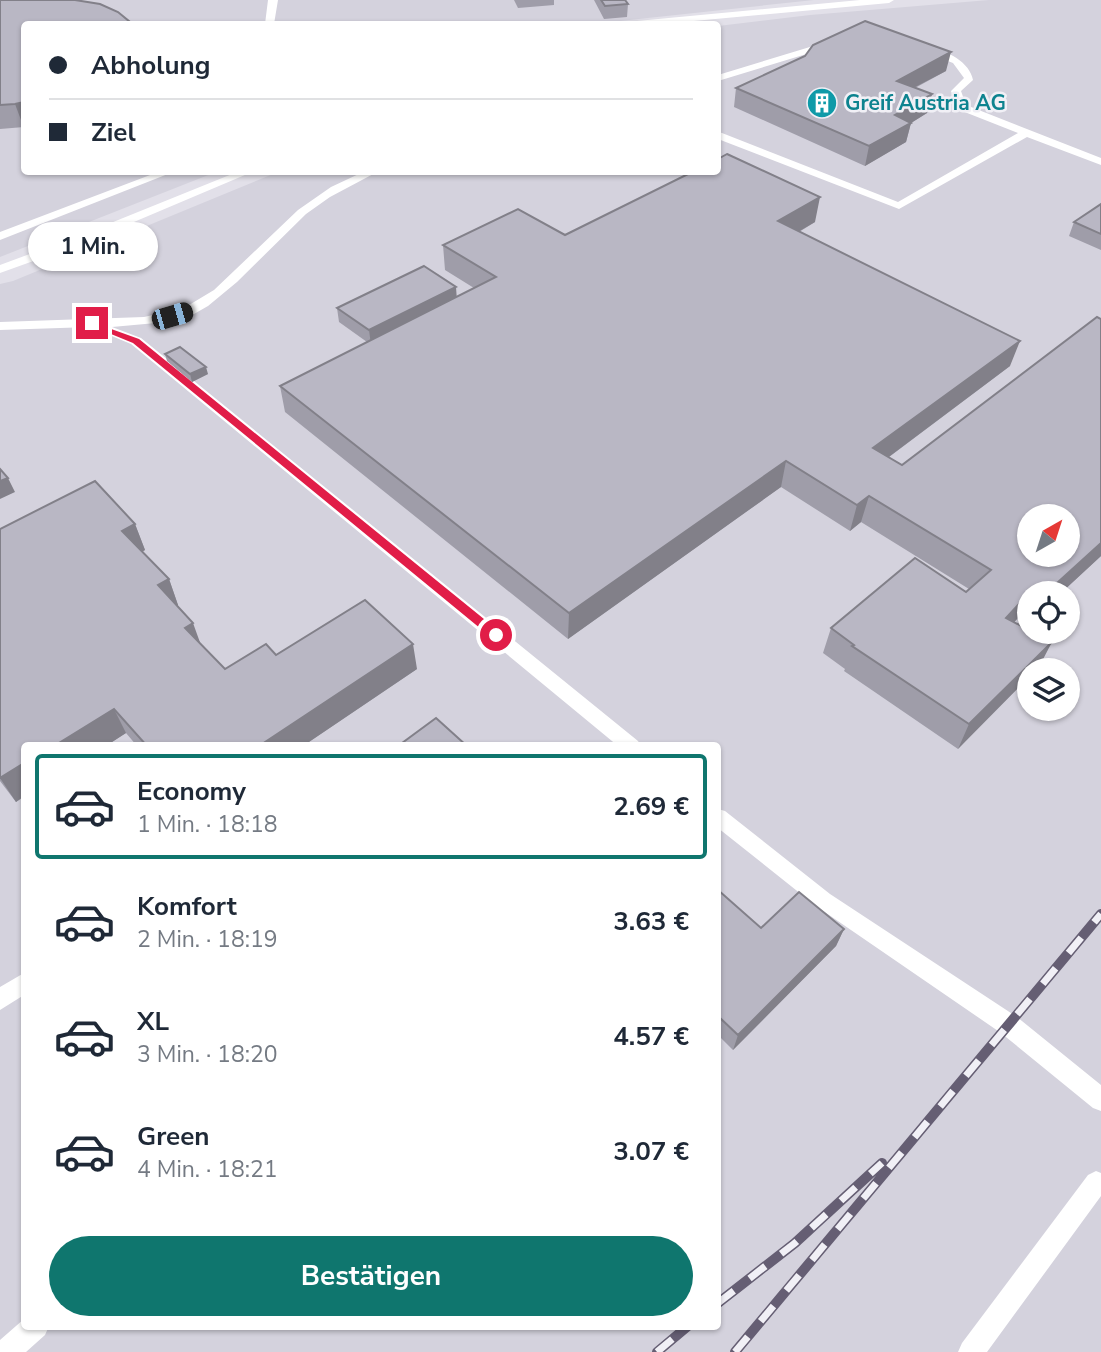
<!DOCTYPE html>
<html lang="de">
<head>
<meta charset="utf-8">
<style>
	:root { --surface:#fff; --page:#f2f2f3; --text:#1f2937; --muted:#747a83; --line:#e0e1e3; --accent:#0f766e }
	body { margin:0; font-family:"Nunito Sans",sans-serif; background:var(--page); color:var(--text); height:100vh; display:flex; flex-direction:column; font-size:26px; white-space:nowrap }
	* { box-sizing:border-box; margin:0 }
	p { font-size:23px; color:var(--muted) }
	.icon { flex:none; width:38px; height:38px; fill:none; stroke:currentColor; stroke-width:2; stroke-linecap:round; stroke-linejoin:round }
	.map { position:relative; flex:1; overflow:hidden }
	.sheet { position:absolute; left:21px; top:742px; width:700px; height:588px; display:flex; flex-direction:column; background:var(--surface); border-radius:7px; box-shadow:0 2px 5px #0004 }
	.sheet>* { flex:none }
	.banner { position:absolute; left:21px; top:21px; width:700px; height:154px; border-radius:7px; box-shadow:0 2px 5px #0004; display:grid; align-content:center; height:154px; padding:0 28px; background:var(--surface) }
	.needle { width:46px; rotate:39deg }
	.buttons { position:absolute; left:1017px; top:504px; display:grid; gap:14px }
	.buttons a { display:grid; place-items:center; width:63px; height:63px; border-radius:50%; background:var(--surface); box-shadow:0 2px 5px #0004; font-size:35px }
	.end { position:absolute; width:32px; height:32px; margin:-16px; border:9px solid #e11d48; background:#fff; box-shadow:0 0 0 4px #fff }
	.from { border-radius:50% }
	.bubble { position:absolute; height:49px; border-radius:24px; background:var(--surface); box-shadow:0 2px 5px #0004; font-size:23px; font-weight:700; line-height:49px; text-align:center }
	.car { position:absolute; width:21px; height:42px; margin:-21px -10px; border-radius:9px; box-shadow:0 0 5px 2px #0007; background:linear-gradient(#222 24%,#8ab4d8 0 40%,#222 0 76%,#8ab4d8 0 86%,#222 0) }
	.banner b { display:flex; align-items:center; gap:24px; height:66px; font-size:26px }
	.banner b+b { border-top:2px solid var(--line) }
	.banner i { width:18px; height:18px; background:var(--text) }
	ul { padding:12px 0 0; list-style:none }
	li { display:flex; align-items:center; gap:21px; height:105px; margin:0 14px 10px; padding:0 14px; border:4px solid transparent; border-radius:7px }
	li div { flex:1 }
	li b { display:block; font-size:26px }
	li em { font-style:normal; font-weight:700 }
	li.active { border-color:var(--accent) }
	li>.icon { width:63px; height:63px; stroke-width:1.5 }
	.cta { display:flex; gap:14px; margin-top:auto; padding:14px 28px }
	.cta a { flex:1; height:80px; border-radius:42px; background:var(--accent); color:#fff; font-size:28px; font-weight:700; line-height:80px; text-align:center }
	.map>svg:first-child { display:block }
</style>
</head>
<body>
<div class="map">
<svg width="1101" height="1352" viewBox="0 0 1101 1352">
	<rect width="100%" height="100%" fill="#e2e0e9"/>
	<path fill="#d4d2dd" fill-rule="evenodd" d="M0 0H814L592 24H24V172H216L0 257Z
		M989 0H1101V1352H0V284L13 281 278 172H718V26L810 15ZM1029 516H1068V555H1029ZM1029 593H1068V632H1029ZM1029 670H1068V709H1029ZM24 746H718V1326H24Z"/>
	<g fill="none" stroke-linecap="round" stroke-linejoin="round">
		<path fill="#fff" fill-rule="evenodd" d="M268 0H278L274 24H265Z
			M860 0H894L889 3 661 24H632L637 21Z
			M833 40 838 43 836 45 718 81V75Z
			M927 49C945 48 970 62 973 80L961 91 966 105 1101 158V165L1027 137 899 209 718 139V132L722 133 898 202 1018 133 957 109 951 91 964 78 953 63 927 53Z
			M158 172H173L0 240V232Z
			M237 172H252L89 241 0 273V265L81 235Z
			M363 172H377L330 197 306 214 237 282 208 306 194 314 167 322 112 327 141 338 638 741 641 746H618L131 344 90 327 0 330V322L144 317 184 308 214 290 298 210 331 187Z
			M718 809 725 811 830 894 1017 1017 1101 1085V1111L1093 1108 1001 1033 816 906 718 828Z
			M24 973V995L0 1010V987Z
			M1096 1171 1101 1173V1196L987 1352H958L962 1343 1088 1175Z
			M24 1319V1326H49L45 1335 26 1352H0V1340Z"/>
		<g stroke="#655e73" stroke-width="10">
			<path id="rail" d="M718 1303 795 1243 882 1163
				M657 1352 688 1326
				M735 1352 1101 914"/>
		</g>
		<use href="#rail" stroke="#f1f0f6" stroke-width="7" stroke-dasharray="20" stroke-linecap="butt"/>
	</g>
	<path fill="#9f9da9" d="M0 0 24 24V127L0 129Z
		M514 0H554V5L518 8Z
		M594 0H625L628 4 627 17 604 19Z
		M946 71 915 88 932 94 927 113 911 123 906 142 865 166 734 107 736 88Z
		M1101 204V250L1069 236 1074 222Z
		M815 222 799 232 1010 366 889 457 902 465 1101 319V556L1061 593H1029V623L1027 625 1017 619 1014 622 1039 667 1036 670H1029L958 749 844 671 845 669 823 653 831 628 966 592 969 589 861 522 850 531 781 487 568 639 285 412 280 386 367 342 339 322 337 308 457 297 474 288 445 270 443 245 565 235Z
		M165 354 208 374 192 382 167 361Z
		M135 524 145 550 142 552 169 579 178 605H177L201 645 225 669 276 655 417 669 303 746H137L126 733 16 802 0 781V529Z
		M718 890 761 928 844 929 836 946 733 1050 718 1035Z"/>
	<path fill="#828089" d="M951 52 946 71 892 99 897 81Z
		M932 94 927 113 911 123 906 142 865 166 869 146 895 115Z
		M24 102V128L15 104Z
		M820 197 815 222 774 246 778 221Z
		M456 287 457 301 371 345 369 330Z
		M1020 341 1010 366 866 474 873 448Z
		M206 367 208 374 192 382 190 374Z
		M786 461 781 487 568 639 569 613Z
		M8 478 15 492 0 499V481Z
		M869 496 861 522 850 531 857 505Z
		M135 524 145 550 132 557 122 531Z
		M1101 543V556L1061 593H1046Z
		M169 579 178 605 168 610 158 585Z
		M1029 594 1017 619 995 643 1006 618Z
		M193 623 202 648 185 628Z
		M1052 642 1039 667 1036 670H1029V677L958 749 969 724Z
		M413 644 417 669 303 746H259Z
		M114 709 126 733 106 746H54Z
		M24 763V796L16 802 0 778Z
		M844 929 836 946 733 1050 738 1035Z"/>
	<path fill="#b9b7c4" stroke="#828089" stroke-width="2" fill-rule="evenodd" d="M0 0H75L100 4 118 12 130 22 131 24H24V102L15 104 0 105Z
		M601 0H625L628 4 605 6Z
		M865 21 951 52 897 81 932 94 895 115 911 123 869 146 736 88 805 56 813 45Z
		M727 154 820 197 778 221 1020 341 873 448 902 465 1097 317 1101 319V543L1046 593H1029L1006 618 1029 630V632H1032L1052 642 969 724 852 646 854 645 831 628 915 558 966 592 991 570 869 496 857 505 786 461 569 613 280 386 496 277 443 245 518 209 565 235 692 172H718V159ZM1029 516H1068V555H1029Z
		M1101 204V234L1074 222Z
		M424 266 456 287 369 330 337 308Z
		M180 347 206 367 190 374 165 354Z
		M0 469 8 478 0 481Z
		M95 481 135 524 122 531 169 579 158 585 193 623 185 628 225 669 266 644 276 655 365 600 413 644 259 746H147L114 709 54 746H24V763L0 778V529Z
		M436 718 467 746H398Z
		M718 890 761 928 799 892 844 929 738 1035 718 1016Z"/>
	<path fill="#e11d48" d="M89 321 139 339 500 632V638H492L133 343 89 325Z"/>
	<defs>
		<g id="building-disc" transform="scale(1.575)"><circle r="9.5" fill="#0f9aa8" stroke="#f1f0f6"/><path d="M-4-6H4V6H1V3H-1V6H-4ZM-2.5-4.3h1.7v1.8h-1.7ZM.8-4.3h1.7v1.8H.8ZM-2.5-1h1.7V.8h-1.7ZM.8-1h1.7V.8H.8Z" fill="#fff"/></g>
	</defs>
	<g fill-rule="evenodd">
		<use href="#building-disc" x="822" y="103"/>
	</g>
	<g text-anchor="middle" stroke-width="5" stroke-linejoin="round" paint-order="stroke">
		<g font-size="21" font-weight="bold" fill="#0d838f" stroke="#f1f0f6" text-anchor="start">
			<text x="845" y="110">Greif Austria AG</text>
		</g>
	</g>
</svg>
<div class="buttons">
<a><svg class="needle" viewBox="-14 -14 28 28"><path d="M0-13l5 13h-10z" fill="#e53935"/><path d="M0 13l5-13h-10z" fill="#747a83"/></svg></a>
<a><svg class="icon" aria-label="locate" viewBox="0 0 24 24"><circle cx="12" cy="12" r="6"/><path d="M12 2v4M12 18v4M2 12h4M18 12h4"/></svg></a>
<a><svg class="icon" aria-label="layers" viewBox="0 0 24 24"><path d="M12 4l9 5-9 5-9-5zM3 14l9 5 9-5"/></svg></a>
</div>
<i class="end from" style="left:496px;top:635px"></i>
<i class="end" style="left:92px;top:323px"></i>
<div class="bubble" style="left:28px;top:222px;width:130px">1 Min.</div>
<i class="car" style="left:172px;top:316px;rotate:74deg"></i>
<div class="banner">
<b><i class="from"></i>Abholung</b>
<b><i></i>Ziel</b>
</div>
<section class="sheet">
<ul>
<li class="active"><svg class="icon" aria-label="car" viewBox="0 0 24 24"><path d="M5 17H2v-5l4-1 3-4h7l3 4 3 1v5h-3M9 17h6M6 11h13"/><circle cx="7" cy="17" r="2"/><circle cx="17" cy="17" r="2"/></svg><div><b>Economy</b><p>1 Min. · 18:18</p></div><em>2.69 €</em></li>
<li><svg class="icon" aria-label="car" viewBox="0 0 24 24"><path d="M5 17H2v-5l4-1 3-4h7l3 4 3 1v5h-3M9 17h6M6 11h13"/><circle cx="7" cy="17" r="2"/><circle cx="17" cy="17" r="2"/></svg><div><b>Komfort</b><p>2 Min. · 18:19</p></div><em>3.63 €</em></li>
<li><svg class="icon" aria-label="car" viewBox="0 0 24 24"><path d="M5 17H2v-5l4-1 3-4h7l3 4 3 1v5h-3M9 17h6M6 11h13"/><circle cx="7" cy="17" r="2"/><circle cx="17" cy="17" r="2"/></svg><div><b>XL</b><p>3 Min. · 18:20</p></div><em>4.57 €</em></li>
<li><svg class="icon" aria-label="car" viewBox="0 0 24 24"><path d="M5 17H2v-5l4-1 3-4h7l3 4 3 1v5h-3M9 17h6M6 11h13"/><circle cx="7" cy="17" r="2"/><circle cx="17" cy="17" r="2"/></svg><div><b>Green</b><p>4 Min. · 18:21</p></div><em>3.07 €</em></li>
</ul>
<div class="cta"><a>Bestätigen</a></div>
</section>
</div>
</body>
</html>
